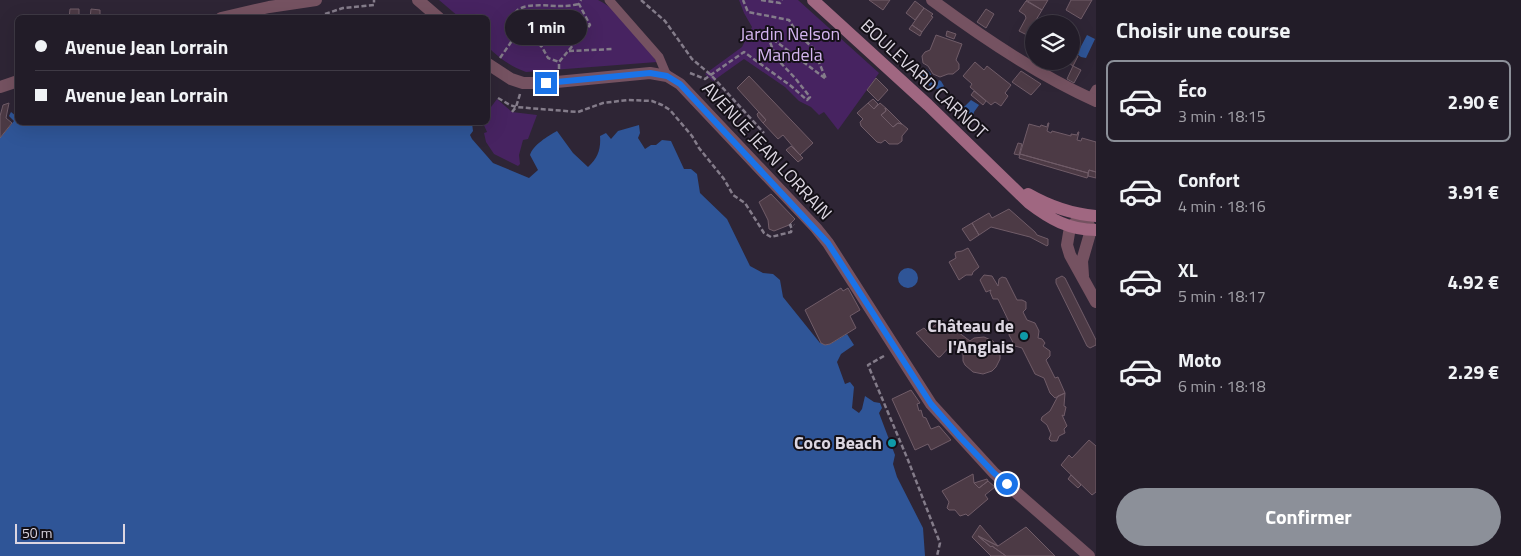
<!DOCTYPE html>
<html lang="fr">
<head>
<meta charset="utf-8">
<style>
	:root { --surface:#221c28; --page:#2a2530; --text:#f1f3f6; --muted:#a2a1a8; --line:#3f3a45; --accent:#8c9099 }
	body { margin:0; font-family:"Titillium Web",sans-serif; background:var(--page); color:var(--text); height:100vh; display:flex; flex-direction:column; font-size:19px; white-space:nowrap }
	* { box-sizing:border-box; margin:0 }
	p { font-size:16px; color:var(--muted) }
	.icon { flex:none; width:28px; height:28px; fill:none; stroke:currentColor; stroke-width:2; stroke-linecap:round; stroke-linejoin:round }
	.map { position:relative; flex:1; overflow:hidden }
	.side { display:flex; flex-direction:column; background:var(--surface); width:425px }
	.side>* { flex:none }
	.hud { position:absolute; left:15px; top:15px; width:475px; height:110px; border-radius:8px; box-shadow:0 5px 20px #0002,0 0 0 1px var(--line); display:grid; align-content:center; height:110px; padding:0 20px; background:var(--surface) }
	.fabs { position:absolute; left:1025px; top:15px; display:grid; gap:10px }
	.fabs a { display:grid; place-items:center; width:55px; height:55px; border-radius:50%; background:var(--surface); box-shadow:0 5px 20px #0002,0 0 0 1px var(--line); font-size:25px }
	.scale { position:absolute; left:15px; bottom:12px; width:110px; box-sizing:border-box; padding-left:5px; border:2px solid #dcd6e1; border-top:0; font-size:14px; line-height:18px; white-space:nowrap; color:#dcd6e1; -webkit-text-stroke:4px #141017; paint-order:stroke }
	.end { position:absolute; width:22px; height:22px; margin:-11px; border:6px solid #1a73e8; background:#fff; box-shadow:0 0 0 2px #fff }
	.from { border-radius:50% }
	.bubble { position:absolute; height:35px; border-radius:18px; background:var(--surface); box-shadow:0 5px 20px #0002,0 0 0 1px var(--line); font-size:16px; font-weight:700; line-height:35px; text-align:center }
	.hud b { display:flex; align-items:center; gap:18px; height:48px; font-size:19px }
	.hud b+b { border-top:1px solid var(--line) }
	.hud i { width:12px; height:12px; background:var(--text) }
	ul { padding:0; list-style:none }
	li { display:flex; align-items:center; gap:15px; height:82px; margin:0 10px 8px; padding:0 10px; border:2px solid transparent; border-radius:8px }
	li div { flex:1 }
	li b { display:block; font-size:19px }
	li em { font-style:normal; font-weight:700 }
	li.current { border-color:var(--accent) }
	li>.icon { width:45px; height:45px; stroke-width:1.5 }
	h2 { padding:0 20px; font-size:22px; line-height:60px }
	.action { display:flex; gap:10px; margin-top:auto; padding:10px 20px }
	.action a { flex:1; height:58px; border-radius:30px; background:var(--accent); color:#fff; font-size:20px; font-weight:700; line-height:58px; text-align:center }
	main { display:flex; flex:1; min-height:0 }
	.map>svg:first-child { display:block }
</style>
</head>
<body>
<main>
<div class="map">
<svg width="1096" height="556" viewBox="0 0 1096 556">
	<rect width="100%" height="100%" fill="#2e2535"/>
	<path fill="#472361" d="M439 0H598C624 13 641 39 657 62L526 72C510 66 499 58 488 47V18L459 17Z
		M739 0H798L879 73 838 130 824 112 819 115 811 107 799 101 785 87 744 59 713 81 705 74 742 47 752 27 744 13Z
		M497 99 512 112 537 115 528 139 523 140 519 155 520 164 518 166 494 154 486 142 484 133 487 132 483 123 488 122V111Z"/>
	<path fill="#2f5597" d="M1087 35 1095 39 1086 58 1081 57 1077 54Z
		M926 69 931 74 928 81 937 85 939 80 941 81 944 86 941 89C933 90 922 82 922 73Z
		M971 100 979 105 974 112 972 121 964 118 957 111V109L965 106Z
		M17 109 18 122 472 123 473 131 470 135 472 139 493 163 529 178 538 170 530 155C533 145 548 136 557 131L573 153 588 167C598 158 601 149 600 136L606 133 611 139 618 131 639 125 640 133 638 138 645 149 651 145H656L662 140 671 141 684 169H691L697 174 700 193 727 219 750 266 763 273 773 274 780 280 783 297 820 343 830 344 847 334 854 345 841 354 837 362 845 384 850 382 854 387 852 408 859 413 862 409 865 396 874 402 880 403 882 408 879 413 895 455 893 464 897 477 923 528 925 556H0V138L14 121 9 116 11 112 16 116Z
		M898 278a10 10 0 1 1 20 0a10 10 0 1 1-20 0Z"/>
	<path fill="#4c3a45" stroke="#705c68" d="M869 0H890L883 10Z
		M1026 0H1048L1042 10Z
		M1071 0H1092L1081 19 1066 10Z
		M915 1 924 8 915 20 906 13Z
		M1026 1 1042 10 1027 35 1019 31 1026 18 1025 15 1019 11Z
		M924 8 933 14 931 16 933 17 922 32 912 25Z
		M70 9H79V18H69Z
		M91 9 100 10V18H90Z
		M986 9 994 14 986 28 977 22Z
		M912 25 922 32 920 36 909 29Z
		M947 31 956 34 954 39 946 36Z
		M936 35 962 44 956 60 959 64V69L953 74H948L940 77 933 74 928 66 923 63 922 56 925 52 930 50Z
		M1075 55 1078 56 1073 66 1070 64Z
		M975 62 984 70 987 66 1011 85 1005 93 1008 96 1001 106 995 102 991 105 970 87 972 84 963 76Z
		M1073 66 1081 70 1074 83 1067 79Z
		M1021 71 1041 84 1031 95 1012 82Z
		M749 76 813 143 800 155 783 135 778 139 763 123 766 120 737 88Z
		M876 78 888 90 878 101 867 90Z
		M974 91 986 101 983 105 971 95Z
		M873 99 878 104 874 109 868 103Z
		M9 103 6 118 12 123 0 138V116L3 105Z
		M868 103 874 109 880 103 887 109 885 108 886 111 881 115 893 127 898 123 902 124 908 129 902 136V141L898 144H889L885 140 881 143 877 142 861 126 860 122 863 119 857 113Z
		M885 108 887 109 902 124 898 123 893 127 881 115 886 111Z
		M759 112 766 120 763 123 758 117 757 114Z
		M1048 123H1049L1047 131 1051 133 1052 131 1071 136V134L1077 135 1078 132H1079L1077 140 1081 141 1082 138 1096 142V172L1089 170 1088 173 1020 154 1029 124 1040 127 1041 125 1047 127Z
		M1018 143 1022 144 1019 155 1014 154Z
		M791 146 803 158 798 162 786 150Z
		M1020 154 1088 173V176L1087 178 1019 158Z
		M1089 170 1096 172V178L1088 176Z
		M771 194 795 219 789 225 774 231 769 229 768 220 759 202Z
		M1009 209 1035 232 1037 235 1048 239V245L1047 246 1030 237 991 227 979 235 972 223 989 213 992 218Z
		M972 223 979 235 970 241 962 229Z
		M968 248 979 267 973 272 972 275H966L959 280 949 262 956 258 955 254 956 252 962 251Z
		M984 275 992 276 998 286 999 279 1002 277 1006 278 1017 300H1022L1026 302V309L1023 312 1027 320 1035 323 1039 331 1038 338 1042 339 1045 343 1043 346 1050 351V356L1046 360 1055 378 1058 377 1065 393 1055 398 1050 393 1044 378 1035 374 1022 348 1015 346 1009 335 1011 326 998 299H993L990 292 991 290 986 292 980 280Z
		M1062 276 1065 278 1096 340V345L1090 348 1087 346 1056 283V279Z
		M841 288 843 291 848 288 860 310 850 316 856 328 830 344 825 345 821 343 805 310Z
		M942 320 970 341 974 338 984 337 993 341 999 349 1000 354V359L996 367 992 371 983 374 973 372 965 365 963 361V351L965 346 958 340 952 344 940 357H938L916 333 924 328 927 331Z
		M911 390 920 403 917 404 919 411 921 410 923 417 926 418 931 429 939 426 951 440 931 450 928 444 915 450 892 399Z
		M1065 393 1064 406 1066 407 1064 416 1062 415 1067 426 1064 429 1065 433 1059 436 1057 441H1051L1049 439 1051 434 1047 425 1041 420 1042 417 1050 411 1058 396Z
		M1089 440 1096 446V492L1092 495 1061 465 1069 455 1072 458Z
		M973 474 974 483 979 488 988 481 995 487 985 495 988 499 968 516 966 514 960 516 955 510H949L947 508 949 502 942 491Z
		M1071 475 1081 485 1078 488 1068 479Z
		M987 479 988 481 979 488 974 483Z
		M980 525 998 546 978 536 991 547 992 546 1006 556H991L972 537Z
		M1026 527 1055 556H1006L992 546 991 547 978 536 998 546Z"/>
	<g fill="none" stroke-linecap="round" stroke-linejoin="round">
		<path stroke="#847c8a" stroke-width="2.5" stroke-dasharray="5 2.5" stroke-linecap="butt" d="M641 0 665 21 692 59 711 75 764 133
			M761 0 780 3 782 0
			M325 14 343 8 374 5V0
			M516 35C515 29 514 22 514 16 517 0 552 7 564 6 569 6 574 5 579 4
			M569 51 613 49
			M500 58 516 35 536 41 542 47 548 58 559 62
			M559 69V62L590 25 579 4 581 0
			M690 73 705 79 744 52 791 86 807 100 810 97 795 78 777 59 769 40 770 37 826 79 813 48 797 33 789 20 748 12 743 0
			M498 98 510 105 516 107 578 112 603 103 628 100 652 101 662 105 670 110 692 136 699 148 724 179 733 195 745 203 764 233 771 237 791 232 792 229 790 225 792 224 794 225
			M512 112 516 107 520 94
			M884 356 868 365 908 460 940 543 937 556"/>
		<path stroke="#755261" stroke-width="9" d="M609 0 659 57 667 76
			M1090 99 1096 89"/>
		<path stroke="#755261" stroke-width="12" d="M418 0 439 18
			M932 0C983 38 1038 75 1096 101
			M221 18 269 7 316 0
			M488 64 511 79 523 83H546L650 73 667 76 680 84 816 228 828 243 931 404 994 473 1089 556
			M0 87 18 81
			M1083 276 1082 261 1091 230 1084 215 1070 227 1067 245 1070 255 1096 302"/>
		<path stroke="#a06781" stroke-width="12" d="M813 0 928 105 1029 203C1050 219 1069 230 1096 230
			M1028 194C1049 206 1071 214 1096 216"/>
	</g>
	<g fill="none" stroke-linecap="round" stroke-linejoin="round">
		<path stroke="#1a73e8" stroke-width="6" d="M546 83 650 73 667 76 680 84 828 243 931 404 960 437 994 473 1007 484"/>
	</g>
	<g fill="#0f9aa8" stroke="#141017" stroke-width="2">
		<circle cx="1024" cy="336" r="5"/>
		<circle cx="892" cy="443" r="5"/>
	</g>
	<g text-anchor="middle" stroke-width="4" stroke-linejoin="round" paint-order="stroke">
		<g font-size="18" fill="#d5b6f1" stroke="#141017">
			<text x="790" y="40">Jardin Nelson<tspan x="790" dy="21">Mandela</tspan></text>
		</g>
		<g font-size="18" fill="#dcd6e1" stroke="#141017">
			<text transform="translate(924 79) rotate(43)" y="6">BOULEVARD CARNOT</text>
			<text transform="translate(767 151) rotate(47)" y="6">AVENUE JEAN LORRAIN</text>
		</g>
		<g font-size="18" font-weight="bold" fill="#dcd6e1" stroke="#141017" text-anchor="end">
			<text x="1014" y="332">Château de<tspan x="1014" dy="21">l'Anglais</tspan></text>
			<text x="882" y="449">Coco Beach</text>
		</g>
	</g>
</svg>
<div class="fabs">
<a><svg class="icon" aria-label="layers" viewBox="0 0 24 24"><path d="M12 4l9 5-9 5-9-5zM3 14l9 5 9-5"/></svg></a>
</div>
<div class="scale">50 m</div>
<i class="end from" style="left:1007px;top:484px"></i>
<i class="end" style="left:546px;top:83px"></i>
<div class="bubble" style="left:505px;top:10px;width:82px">1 min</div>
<div class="hud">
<b><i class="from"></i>Avenue Jean Lorrain</b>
<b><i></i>Avenue Jean Lorrain</b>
</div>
</div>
<section class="side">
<h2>Choisir une course</h2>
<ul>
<li class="current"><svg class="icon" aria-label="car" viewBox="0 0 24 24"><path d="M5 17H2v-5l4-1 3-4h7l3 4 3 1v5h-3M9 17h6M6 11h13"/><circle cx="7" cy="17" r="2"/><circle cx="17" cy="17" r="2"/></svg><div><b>Éco</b><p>3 min · 18:15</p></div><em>2.90 €</em></li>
<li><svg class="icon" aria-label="car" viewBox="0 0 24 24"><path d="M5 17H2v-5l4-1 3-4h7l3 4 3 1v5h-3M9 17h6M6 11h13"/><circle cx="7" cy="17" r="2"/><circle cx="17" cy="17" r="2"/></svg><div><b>Confort</b><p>4 min · 18:16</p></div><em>3.91 €</em></li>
<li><svg class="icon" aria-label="car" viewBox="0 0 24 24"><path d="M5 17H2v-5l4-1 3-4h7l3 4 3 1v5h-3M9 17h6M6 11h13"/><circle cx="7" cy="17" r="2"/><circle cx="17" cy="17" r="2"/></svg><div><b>XL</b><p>5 min · 18:17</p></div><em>4.92 €</em></li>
<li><svg class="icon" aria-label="car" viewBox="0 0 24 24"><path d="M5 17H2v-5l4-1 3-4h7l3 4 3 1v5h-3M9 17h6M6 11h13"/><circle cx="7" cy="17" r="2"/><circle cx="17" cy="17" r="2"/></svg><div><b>Moto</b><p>6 min · 18:18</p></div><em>2.29 €</em></li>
</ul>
<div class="action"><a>Confirmer</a></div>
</section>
</main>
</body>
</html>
